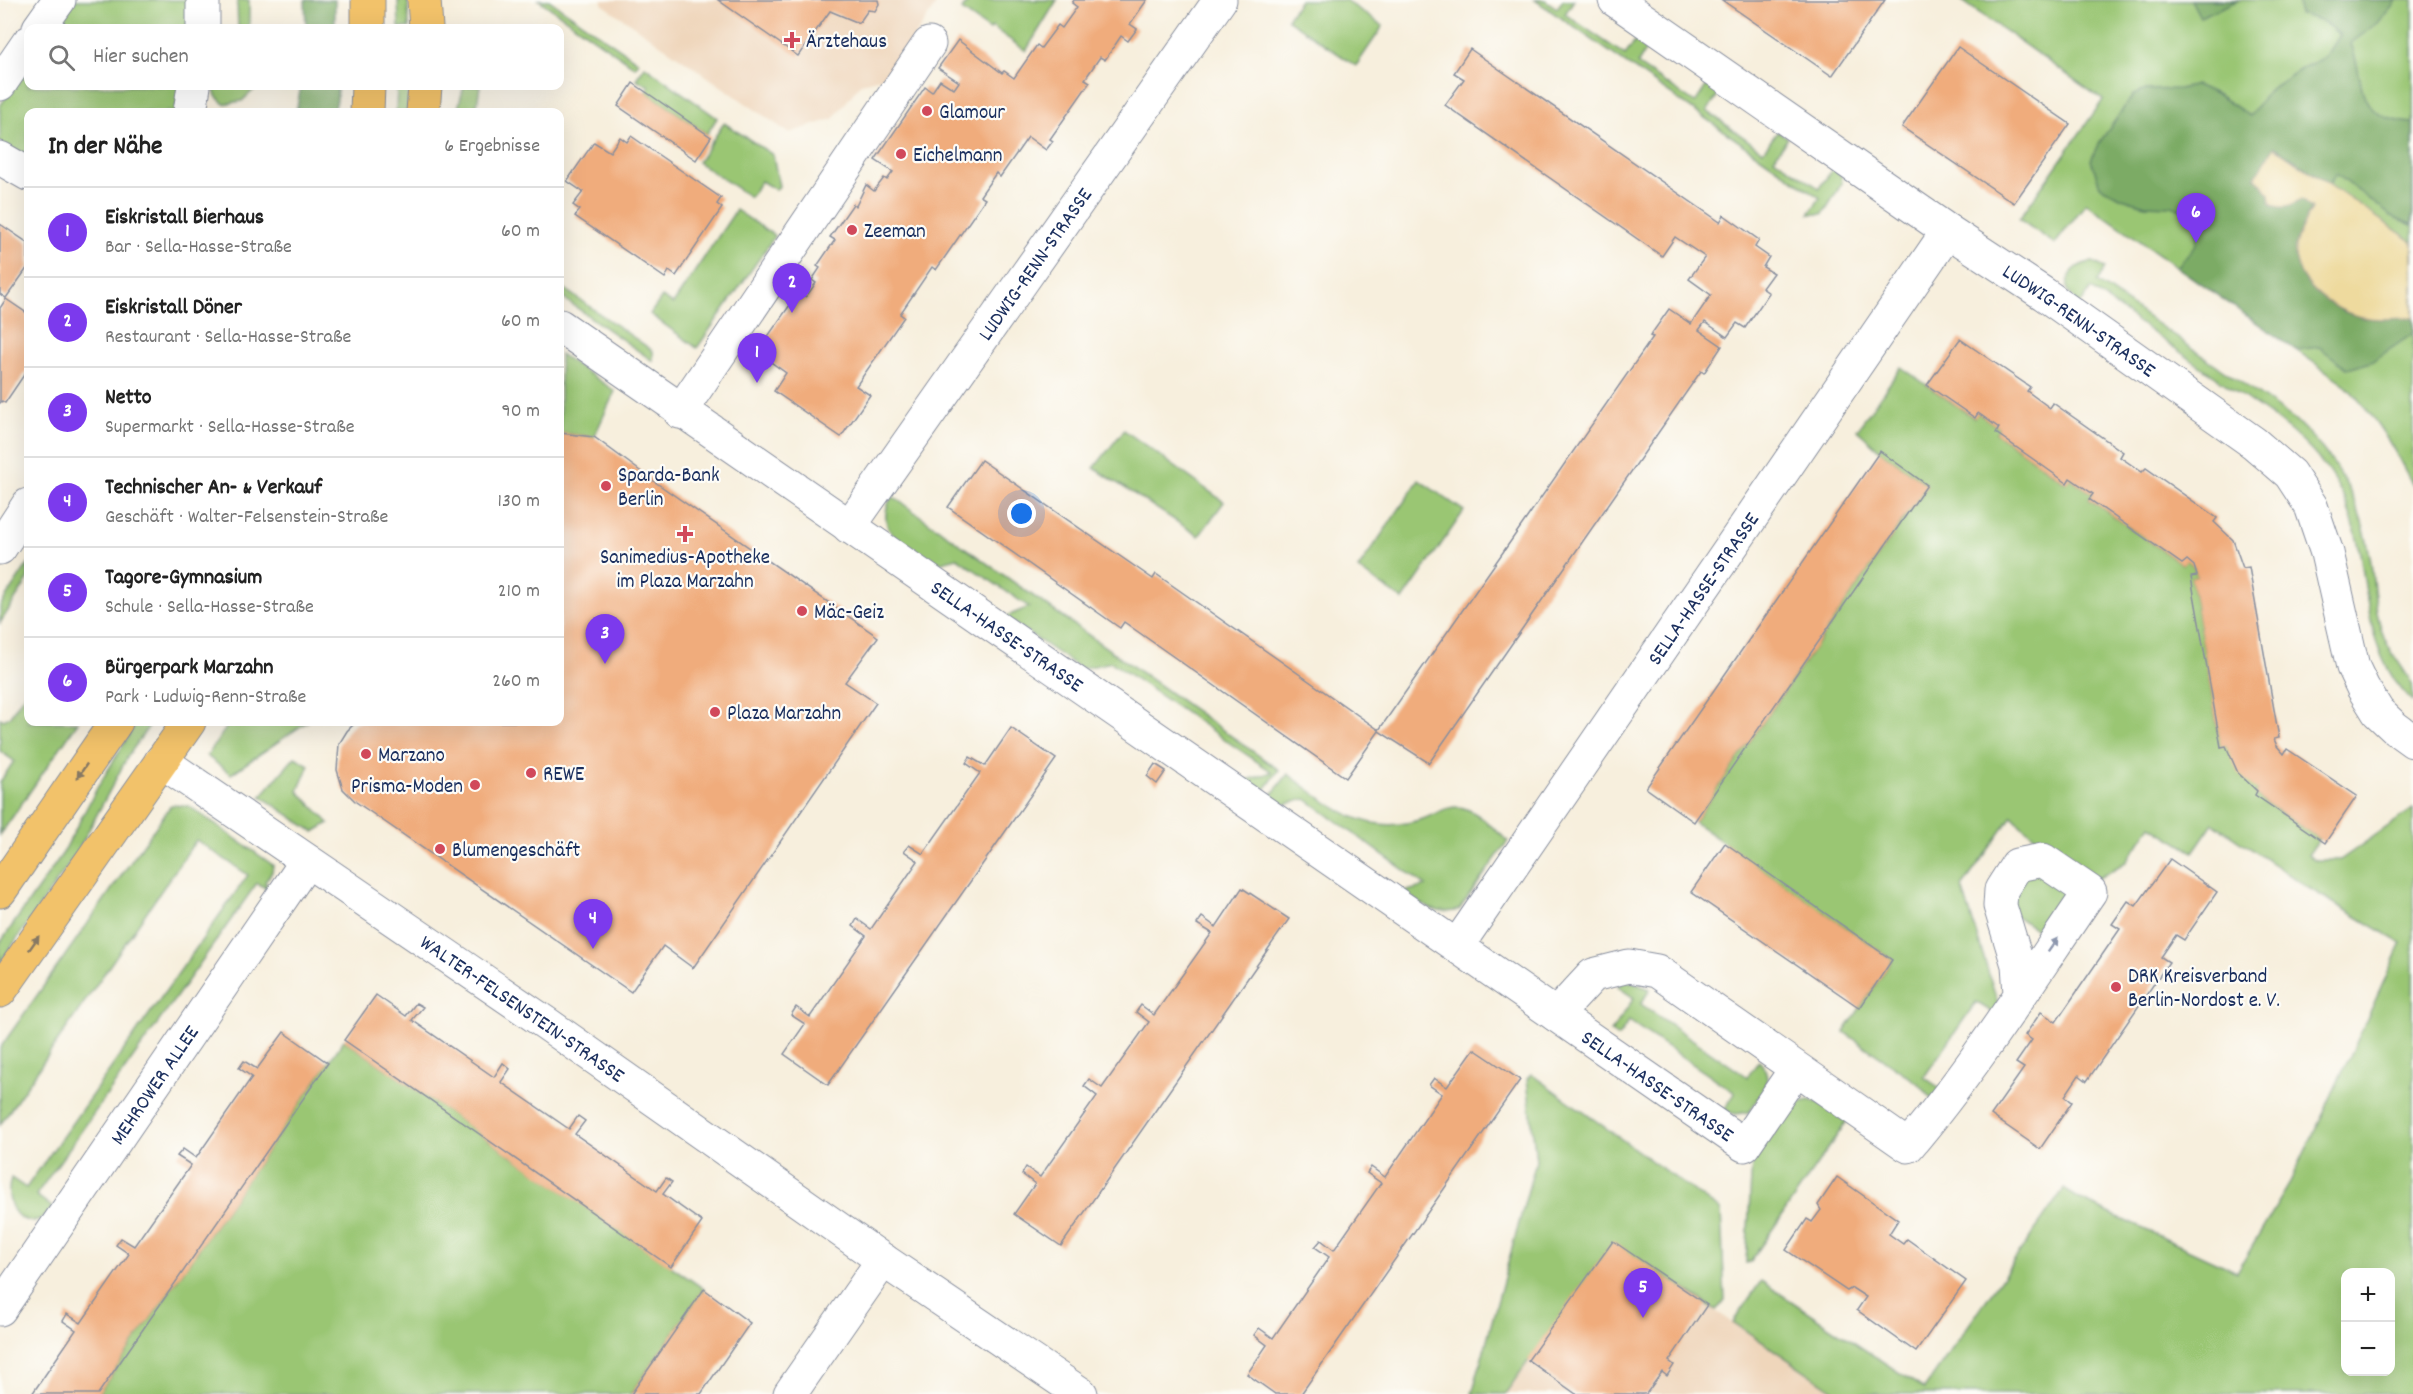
<!DOCTYPE html>
<html lang="de">
<head>
<meta charset="utf-8">
<style>
  body { margin:0; font-family:Dekko,sans-serif; background:#f6f6f6; color:#222 }
  .controls { position:absolute; right:18px; bottom:18px; display:grid; overflow:hidden; border-radius:12px; box-shadow:0 6px 24px #0002 }
  .controls button { width:54px; height:54px; display:grid; place-items:center; padding:0; border:0; border-bottom:2px solid #e0e0e0; background:#fff; color:#222; font:30px sans-serif }
  .you { position:absolute; left:1022px; top:514px; width:21px; height:21px; margin:-15px; border:4px solid #fff; border-radius:50%; background:#1a73e8; box-shadow:0 0 0 9px #1a73e833 }
  .badge { display:grid; place-items:center; width:39px; height:39px; border-radius:50%; background:#7c3aed; color:#fff; font-size:20px; font-weight:700 }
  .pin { position:absolute; translate:-50% -50px; filter:drop-shadow(0 2px 3px #0008) }
  .pin::after { content:''; position:absolute; top:32px; width:21px; height:18px; background:inherit; clip-path:polygon(0 0,100% 0,50% 100%) }
  .list { margin:0; padding:0; list-style:none }
  h2 { display:flex; justify-content:space-between; align-items:center; height:78px; margin:0; padding:0 24px; font-size:26px }
  h2 small { font-size:20px; font-weight:400; color:#767676 }
  .list li { display:grid; grid-template-columns:39px 1fr auto; gap:18px; align-items:center; box-sizing:border-box; height:90px; padding:0 24px; border-top:2px solid #e0e0e0 }
  .list b { display:block; font-size:22px; white-space:nowrap }
  .list p { margin:0; font-size:20px; white-space:nowrap; color:#767676 }
  .list em { font-size:20px; font-style:normal; color:#767676 }
  .icon { flex:none; width:33px; height:33px; fill:none; stroke:currentColor; stroke-width:2; stroke-linecap:round; stroke-linejoin:round }
  .map { position:relative; flex:none; width:2413px; height:1394px; overflow:hidden }
  .search { position:absolute; background:#fff; box-shadow:0 6px 24px #0002; left:24px; top:24px; width:540px; height:66px; display:flex; align-items:center; gap:15px; box-sizing:border-box; padding:0 21px; border-radius:12px; color:#767676; font-size:22px }
  .panel { position:absolute; background:#fff; box-shadow:0 6px 24px #0002; left:24px; top:108px; width:540px; height:618px; border-radius:12px }
  .map>svg:first-child { display:block }
  .built { fill:#efd6bb }
  .green { fill:#9ac673; stroke:#5a7a68; stroke-width:1.5; fill-rule:evenodd }
  .forest { fill:#7bab65; stroke:#4b6d62; stroke-width:1.5 }
  .sand { fill:#eeda9e; stroke:#84847e; stroke-width:1.5 }
  .building { fill:#f0ac7c }
  .lines { fill:none; stroke-linecap:round; stroke-linejoin:round }
  .minor-casing { stroke:#898f9e; stroke-width:35 }
  .major-casing { stroke:#898f9e; stroke-width:35 }
  .minor { stroke:#fff; stroke-width:33 }
  .major { stroke:#f2c26a; stroke-width:33 }
  .oneway { fill:#867864 }
  .oneway2 { fill:#8d97ae }
  .poi-dot { fill:#d1495b; stroke:#fdfcf7; stroke-width:2 }
  .labels { text-anchor:middle; stroke-width:4.5; stroke-linejoin:round; paint-order:stroke }
  .poi-label { font-size:21px; fill:#1b2f5e; stroke:#fdfcf7; text-anchor:start }
  .street-label { font-size:21px; fill:#1b2f5e; stroke:#fdfcf7 }
</style>
</head>
<body>
<div class="map">
<svg width="2413" height="1394" viewBox="0 0 2413 1394">
  <rect width="100%" height="100%" fill="#fdfcf7"/>
  <filter id="ink" filterUnits="userSpaceOnUse"><feTurbulence type="fractalNoise" baseFrequency=".0167" numOctaves="2"/><feDisplacementMap in="SourceGraphic" scale="12" xChannelSelector="R" yChannelSelector="G"/><feConvolveMatrix kernelMatrix="1 2 1 2 8 2 1 2 1" color-interpolation-filters="sRGB"/></filter>
  <filter id="wash" filterUnits="userSpaceOnUse"><feTurbulence type="fractalNoise" baseFrequency=".008" numOctaves="4" result="noise"/><feDisplacementMap in="SourceGraphic" scale="24" xChannelSelector="R" yChannelSelector="G"/><feGaussianBlur stdDeviation="1.35" result="paint"/><feColorMatrix in="noise" values="0 0 0 0 0 0 0 0 0 0 0 0 0 0 0 0 0 1.4 0 .05"/><feComposite in="paint" operator="in"/></filter>
  <g filter="url(#wash)">
    <rect width="100%" height="100%" fill="#f7efdd"/>
    <g class="built">
      <polygon points="602,0 939,0 888,76 861,83 833,119 789,133 602,4"/>
      <polygon points="1613,1241 1707,1305 1839,1394 1505,1394"/>
    </g>
    <g class="green">
      <polygon points="73,0 187,0 188,28 54,28"/>
      <polygon points="237,0 249,0 249,28 238,28"/>
      <polygon points="398,0 408,0 409,28 399,28"/>
      <polygon points="539,0 549,0 639,62 635,67"/>
      <polygon points="969,0 1057,0 1026,51 992,27 990,30 962,10"/>
      <polygon points="1300,0 1345,0 1383,26 1356,66 1287,19"/>
      <polygon points="1535,0 1545,0 1557,8 1563,0 1574,0 1565,14 1625,55 1640,35 1650,43 1637,64 1695,103 1709,82 1721,91 1707,111 1763,151 1778,131 1788,138 1774,158 1819,188 1833,169 1841,175 1842,183 1823,214 1809,214 1820,198"/>
      <path d="M1961,0h452v486c-19,-39 -39,-72 -70,-103l-257,-180 -31,41 -36,-25 84,-119z"/>
      <polygon points="28,65 28,86 181,86 175,112 28,112 28,165 0,148 0,106"/>
      <polygon points="645,66 717,118 707,134 646,92 649,86 636,79"/>
      <polygon points="213,86 258,86 242,101 224,104 216,96"/>
      <polygon points="397,86 409,86 407,112 396,112"/>
      <polygon points="464,86 480,86 476,111 478,112 457,112"/>
      <polygon points="724,123 773,155 779,186 776,190 761,181 750,197 698,162"/>
      <polygon points="736,210 775,236 697,348 650,314 662,297 673,304"/>
      <path d="M2093,262l12,6 -8,14 197,137c43,40 66,79 76,137 4,24 4,49 11,73 7,23 21,35 31,55 1,5 1,13 1,18 -58,-56 -39,-129 -66,-196 -13,-34 -39,-62 -68,-84l-188,-133 -12,17 -11,-15c-3,-17 9,-28 25,-29z"/>
      <polygon points="560,286 653,351 653,361 560,296"/>
      <polygon points="560,354 615,391 594,437 560,433"/>
      <path d="M1901,367l73,51 4,-5 21,15 -3,5 70,50 4,-5 23,16 -4,5 93,65 5,-4 7,6 3,10 -6,1 30,169h5l31,45 -2,4 64,44 -11,16 8,5h24l73,-51v585h-574l-106,-72 28,-41 163,108 140,-200 19,12 154,71 53,-89 62,-131 49,-109 -94,-56 -94,-64 -20,29 -42,-26 -25,36 -29,17 -72,-50 -13,-13 -50,71 38,123 -5,4 -19,-12 -52,75 17,12 -8,11 -14,-16 -75,-52 48,-72 -198,-138 233,-337 -47,-34 -23,-21zM2346,1272h44v100h-44z"/>
      <polygon points="1124,430 1224,502 1199,536 1094,468"/>
      <polygon points="1419,480 1464,511 1403,600 1358,569"/>
      <path d="M892,496l387,274 -18,25 -19,-13 30,-10 -161,-110 -30,7 -76,-52 24,-10 -72,-49 -26,7c-24,-16 -60,-34 -39,-69z"/>
      <polygon points="28,564 28,580 0,623 0,606"/>
      <polygon points="28,689 28,722 78,722 0,835 0,782 14,761 0,751 0,718 4,720 10,716"/>
      <polygon points="137,722 152,722 128,756 76,854 0,963 0,943 63,853 97,788"/>
      <polygon points="230,722 307,722 231,774 207,756"/>
      <polygon points="295,757 309,765 298,791 329,823 314,832 261,796"/>
      <path d="M1288,774c28,20 56,46 92,50 14,2 31,-1 45,-6 13,-5 25,-14 39,-10 17,6 31,22 44,33l-49,69c-24,6 -37,-5 -56,-18l23,-6 -120,-87 -28,7 -10,-7z"/>
      <path d="M171,805l18,1 84,59 -1,7 -7,10 7,10 -15,-9 -221,312 16,12c-18,30 -52,8 -41,-29l15,10 222,-313 -52,-35 -196,285v-77z"/>
      <polygon points="2042,873 2064,891 2069,907 2052,930 2036,929 2015,916 2009,896 2024,874"/>
      <path d="M1628,981l22,8 -9,15 106,73 12,-16c18,18 1,34 -10,51l-13,2 -12,-3 11,-18 -106,-72 -11,16 -7,-5 23,-34 -16,-11 3,-5z"/>
      <polygon points="344,1040 704,1289 631,1394 98,1394"/>
      <polygon points="1531,1074 1721,1211 1725,1301 1716,1310 1613,1242 1505,1394 1472,1394 1536,1161 1527,1079"/>
      <polygon points="1809,1100 1820,1103 1847,1121 1750,1262 1746,1263 1752,1161 1786,1110 1797,1103"/>
    </g>
    <g class="forest">
      <polygon points="305,0 335,0 335,28 306,28"/>
      <polygon points="2191,0 2239,0 2200,17"/>
      <path d="M2299,0h98l-19,23 -27,20c16,45 1,74 62,80l-1,102 -22,-10 -54,-41 -7,10 -54,-37 -19,30 14,17 1,10c11,6 20,3 30,-4l11,9 -5,8 12,77 23,17 22,7h49v14l-2,3 -40,27 -23,7 -29,-22 -23,3 -119,-83 19,-23 4,-27 -29,-11 -26,-1 -23,-7 -22,-12 -9,-26 6,-14 36,-51 13,-5 33,-1 17,-4 22,10 32,21 19,-26 35,-23 22,-10 14,-22 -18,-14 -23,-7z"/>
      <polygon points="301,86 337,86 337,100 334,112 296,112"/>
    </g>
    <path class="sand" d="M2274,147l139,95v76c-16,0 -35,3 -51,-1 -30,-6 -71,-36 -67,-71 2,-13 11,-26 17,-37l-11,-9c-10,7 -19,10 -30,4l-1,-10 -15,-17z"/>
    <g id="blocks">
      <g class="building">
        <polygon points="718,0 878,0 879,4 875,11 868,10 859,23 830,11 798,56"/>
        <polygon points="1074,0 1147,0 1130,24 1137,29 1128,41 1121,36 1105,60 1100,57 1085,79 1090,82 1050,139 1053,141 1046,150 1028,137 1000,177 996,173 980,196 985,199 936,270 932,267 900,314 904,317 856,386 870,395 841,437 774,391 786,373 757,352 799,292 806,297 816,283 812,280 820,268 817,266 835,240 830,237 853,204 856,206 866,185 874,191 884,178 887,180 893,172 875,160 925,87 932,92 940,80 954,89 959,82 938,68 958,40 1002,73 1004,71 1014,78 1037,45 1041,48 1058,25 1062,28 1077,7 1072,3"/>
        <polygon points="1722,0 1885,0 1832,76"/>
        <polygon points="1958,47 2070,124 2014,203 1902,127"/>
        <polygon points="1470,49 1720,222 1724,215 1759,240 1755,247 1769,257 1763,267 1773,273 1762,288 1769,293 1745,328 1737,323 1727,337 1705,322 1699,330 1722,346 1704,373 1701,371 1429,763 1379,731 1346,778 1124,622 1120,628 948,507 981,460 1153,579 1156,574 1379,730 1653,337 1650,336 1669,309 1691,324 1711,295 1689,279 1705,257 1675,237 1662,256 1445,105 1464,79 1454,73"/>
        <polygon points="633,83 711,137 696,160 618,106"/>
        <polygon points="631,136 721,198 717,204 722,208 676,276 669,271 665,278 575,216 580,210 573,205 583,192 567,181 594,142 610,152 620,137 627,142"/>
        <polygon points="0,224 28,243 28,267 6,298 0,294"/>
        <polygon points="6,299 28,314 28,369 5,403 2,401 0,403 0,308"/>
        <polygon points="1960,339 2030,387 2027,391 2050,408 2053,403 2123,452 2120,457 2142,472 2146,468 2217,518 2214,522 2233,540 2243,568 2249,567 2279,738 2274,739 2277,746 2284,754 2287,749 2357,796 2325,843 2255,795 2257,791 2238,773 2226,746 2221,747 2191,577 2197,576 2194,566 2187,560 2182,564 2089,499 2093,494 2070,478 2067,483 1996,433 1999,428 1978,413 1975,418 1927,385"/>
        <polygon points="560,433 594,437 655,482 878,637 845,682 876,703 693,968 663,946 631,992 356,802 343,789 337,770 339,744 347,731 356,722 560,722"/>
        <polygon points="1880,451 1927,485 1694,822 1646,788"/>
        <polygon points="1011,728 1056,759 828,1085 784,1054 805,1024 791,1015 796,1007 810,1017 866,936 853,926 857,919 871,929 918,861 904,851 909,845 923,854 980,773 966,763 970,757 985,766"/>
        <polygon points="1155,764 1166,771 1157,784 1147,776"/>
        <polygon points="1725,843 1892,960 1860,1008 1691,892"/>
        <polygon points="2170,859 2217,892 2184,940 2176,935 2161,957 2169,962 2087,1081 2079,1075 2065,1096 2072,1102 2040,1149 1991,1115 2024,1068 2016,1063 2032,1040 2025,1035 2041,1012 2056,1022 2120,929 2112,924 2128,901 2136,906"/>
        <polygon points="1242,888 1289,919 1061,1246 1014,1214 1035,1184 1022,1174 1026,1167 1040,1177 1097,1096 1084,1086 1089,1079 1102,1088 1149,1022 1136,1012 1141,1005 1154,1015 1212,933 1197,924 1202,917 1216,927"/>
        <polygon points="376,995 406,1016 416,1003 423,1007 412,1020 494,1077 503,1063 510,1069 501,1082 569,1129 578,1116 585,1121 575,1134 657,1191 666,1178 672,1182 663,1194 702,1222 671,1267 344,1040"/>
        <polygon points="284,1032 328,1063 98,1394 32,1394 76,1330 63,1321 67,1314 81,1323 129,1254 116,1245 121,1238 134,1246 191,1165 177,1156 183,1149 196,1158 252,1077 239,1068 244,1061 257,1069"/>
        <polygon points="1474,1049 1520,1080 1301,1394 1275,1394 1247,1374 1267,1345 1254,1335 1259,1328 1273,1338 1329,1257 1315,1247 1321,1240 1334,1250 1381,1183 1367,1173 1371,1167 1385,1177 1442,1094 1429,1085 1434,1078 1447,1087"/>
        <polygon points="1837,1177 1898,1220 1889,1234 1903,1244 1907,1239 1966,1281 1916,1352 1857,1310 1866,1297 1852,1288 1847,1291 1786,1250 1807,1219 1812,1222 1821,1210 1818,1205"/>
        <polygon points="1613,1241 1707,1305 1669,1361 1674,1365 1667,1376 1662,1372 1646,1394 1576,1394 1528,1360"/>
        <polygon points="704,1289 750,1323 701,1394 631,1394"/>
      </g>
    </g>
  </g>
  <g filter="url(#ink)">
    <use href="#blocks" fill-opacity="0" stroke="#898f9e" stroke-width="1.5"/>
    <g class="lines">
      <g class="minor-casing">
        <g id="minor">
          <polyline points="203,0 203,28"/>
          <path id="s1" d="M1615,0l333,231 96,63 210,149 36,31 21,32 16,47 26,114 10,21 15,24 17,16 18,13"/>
          <polyline points="39,28 59,0"/>
          <polyline points="0,84 28,43"/>
          <polyline points="190,112 194,86"/>
          <polyline points="0,158 28,174"/>
          <path id="s2" d="M560,326l1184,819 52,-76"/>
          <polyline points="680,412 929,44"/>
          <path id="s3" d="M849,527l371,-527"/>
          <polyline points="0,548 28,505"/>
          <path id="s4" d="M161,761l386,263 336,236 198,134"/>
          <path id="s5" d="M1457,946l491,-715"/>
          <path d="M1556,1015l37,-40 36,-9 28,5 251,175c67,-79 123,-168 182,-254l-47,-32 -26,5 -16,25 -1,16 18,59 2,28"/>
          <path id="s6" d="M0,1309l307,-448"/>
          <polyline points="790,1394 883,1260"/>
        </g>
      </g>
      <g class="major-casing">
        <g id="major">
          <polyline points="368,0 368,28"/>
          <polyline points="424,0 426,28"/>
          <polyline points="367,112 368,86"/>
          <polyline points="423,112 425,86"/>
          <polyline points="0,891 116,722"/>
          <polyline points="0,991 189,722"/>
        </g>
      </g>
      <use href="#minor" class="minor"/>
      <use href="#major" class="major"/>
    </g>
    <defs><path id="oneway-solid" d="M-6-.8H1V-3.2L6.5 0L1 3.2V.8H-6Z" transform="scale(1.5)"/></defs>
    <g class="oneway">
      <use href="#oneway-solid" transform="translate(82 771) rotate(124)"/>
      <use href="#oneway-solid" transform="translate(34 943) rotate(-55)"/>
    </g>
    <use class="oneway2" href="#oneway-solid" transform="translate(2053 945) rotate(-55)"/>
  </g>
  <g class="poi-dot">
    <path d="M789 31h6v6h6v6h-6v6h-6v-6h-6v-6h6z"/>
    <circle cx="927" cy="111" r="6"/>
    <circle cx="901" cy="154" r="6"/>
    <circle cx="852" cy="230" r="6"/>
    <circle cx="606" cy="486" r="6"/>
    <path d="M682 525h6v6h6v6h-6v6h-6v-6h-6v-6h6z"/>
    <circle cx="802" cy="611" r="6"/>
    <circle cx="715" cy="712" r="6"/>
    <circle cx="366" cy="754" r="6"/>
    <circle cx="531" cy="773" r="6"/>
    <circle cx="475" cy="785" r="6"/>
    <circle cx="440" cy="849" r="6"/>
    <circle cx="2116" cy="987" r="6"/>
  </g>
  <g class="labels">
    <g class="poi-label">
      <text x="806" y="47">Ärztehaus</text>
      <text x="939" y="118">Glamour</text>
      <text x="913" y="161">Eichelmann</text>
      <text x="864" y="237">Zeeman</text>
      <text x="618" y="481">Sparda-Bank<tspan x="618" dy="24">Berlin</tspan></text>
      <text x="685" y="563" text-anchor="middle">Sanimedius-Apotheke<tspan x="685" dy="24">im Plaza Marzahn</tspan></text>
      <text x="814" y="618">Mäc-Geiz</text>
      <text x="727" y="719">Plaza Marzahn</text>
      <text x="378" y="761">Marzano</text>
      <text x="543" y="780">REWE</text>
      <text x="463" y="792" text-anchor="end">Prisma-Moden</text>
      <text x="452" y="856">Blumengeschäft</text>
      <text x="2128" y="982">DRK Kreisverband<tspan x="2128" dy="24">Berlin-Nordost e. V.</tspan></text>
    </g>
    <g class="street-label">
      <text dy="7" stroke="none"><textPath href="#s3" startOffset="322">LUDWIG-RENN-STRASSE</textPath></text>
      <text dy="7" stroke="none"><textPath href="#s1" startOffset="564">LUDWIG-RENN-STRASSE</textPath></text>
      <text dy="7" stroke="none"><textPath href="#s5" startOffset="434">SELLA-HASSE-STRASSE</textPath></text>
      <text dy="7" stroke="none"><textPath href="#s2" startOffset="544">SELLA-HASSE-STRASSE</textPath></text>
      <text dy="7" stroke="none"><textPath href="#s4" startOffset="438">WALTER-FELSENSTEIN-STRASSE</textPath></text>
      <text dy="7" stroke="none"><textPath href="#s6" startOffset="272">MEHROWER ALLEE</textPath></text>
      <text dy="7" stroke="none"><textPath href="#s2" startOffset="1335">SELLA-HASSE-STRASSE</textPath></text>
    </g>
  </g>
</svg>
<div class="controls">
<button>+</button>
<button>−</button>
</div>
<div class="you"></div>
<div class="pin badge" style="left:757px;top:383px">1</div>
<div class="pin badge" style="left:792px;top:313px">2</div>
<div class="pin badge" style="left:605px;top:664px">3</div>
<div class="pin badge" style="left:593px;top:949px">4</div>
<div class="pin badge" style="left:1643px;top:1318px">5</div>
<div class="pin badge" style="left:2196px;top:243px">6</div>
<div class="search"><svg class="icon" aria-label="search" viewBox="0 0 24 24"><circle cx="10" cy="10" r="6"/><path d="M15 15l6 6"/></svg>Hier suchen</div>
<section class="panel">
<h2>In der Nähe<small>6 Ergebnisse</small></h2>
<ul class="list">
<li><span class="badge">1</span><div><b>Eiskristall Bierhaus</b><p>Bar · Sella-Hasse-Straße</p></div><em>60 m</em></li>
<li><span class="badge">2</span><div><b>Eiskristall Döner</b><p>Restaurant · Sella-Hasse-Straße</p></div><em>60 m</em></li>
<li><span class="badge">3</span><div><b>Netto</b><p>Supermarkt · Sella-Hasse-Straße</p></div><em>90 m</em></li>
<li><span class="badge">4</span><div><b>Technischer An- &amp; Verkauf</b><p>Geschäft · Walter-Felsenstein-Straße</p></div><em>130 m</em></li>
<li><span class="badge">5</span><div><b>Tagore-Gymnasium</b><p>Schule · Sella-Hasse-Straße</p></div><em>210 m</em></li>
<li><span class="badge">6</span><div><b>Bürgerpark Marzahn</b><p>Park · Ludwig-Renn-Straße</p></div><em>260 m</em></li>
</ul>
</section>
</div>
</body>
</html>
